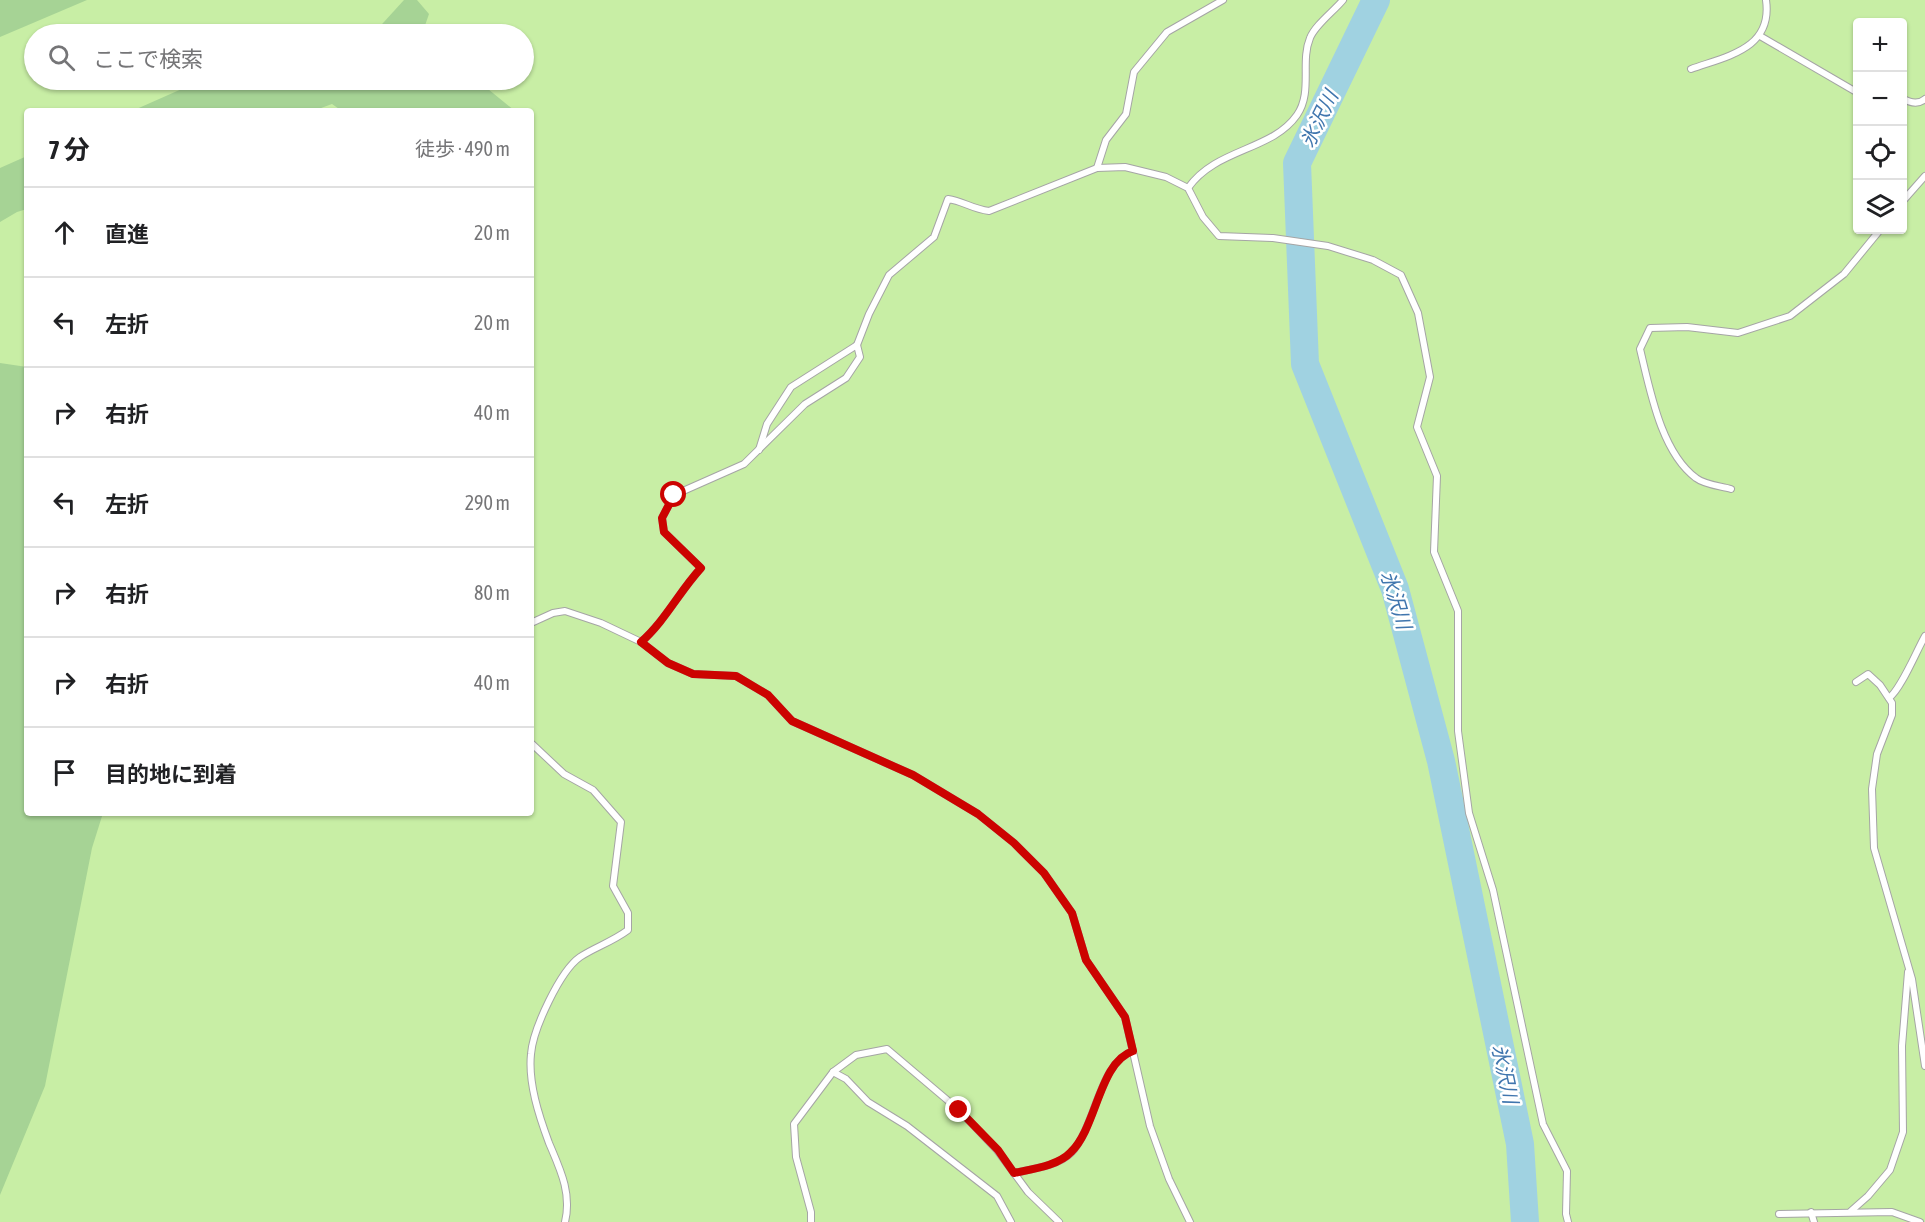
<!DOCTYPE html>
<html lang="ja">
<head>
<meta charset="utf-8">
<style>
  body { margin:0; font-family:"Asap Condensed","Noto Sans JP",sans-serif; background:#f2f2f2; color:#202124 }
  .controls { position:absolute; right:18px; top:18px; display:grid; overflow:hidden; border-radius:6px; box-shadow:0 2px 4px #0004 }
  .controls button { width:54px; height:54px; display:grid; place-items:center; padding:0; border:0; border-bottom:2px solid #e0e0e0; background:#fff; color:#202124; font:30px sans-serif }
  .stop { position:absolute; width:18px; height:18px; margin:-14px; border:4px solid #cc0300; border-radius:50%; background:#fff }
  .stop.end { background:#cc0300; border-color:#fff; box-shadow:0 2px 6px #0008 }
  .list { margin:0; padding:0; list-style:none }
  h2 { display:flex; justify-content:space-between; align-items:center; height:78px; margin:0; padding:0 24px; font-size:26px }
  h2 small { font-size:20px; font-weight:400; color:#757577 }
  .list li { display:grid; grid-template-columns:39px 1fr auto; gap:18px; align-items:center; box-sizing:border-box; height:90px; padding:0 24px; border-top:2px solid #e0e0e0 }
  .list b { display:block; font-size:22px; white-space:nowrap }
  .list em { font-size:20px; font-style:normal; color:#757577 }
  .icon { flex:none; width:33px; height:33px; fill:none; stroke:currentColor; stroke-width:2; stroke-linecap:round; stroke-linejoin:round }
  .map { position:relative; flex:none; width:1925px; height:1222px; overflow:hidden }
  .search { position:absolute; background:#fff; box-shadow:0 2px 4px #0004; left:24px; top:24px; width:510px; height:66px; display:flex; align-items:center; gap:15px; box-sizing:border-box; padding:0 21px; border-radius:33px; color:#757577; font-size:22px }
  .panel { position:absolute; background:#fff; box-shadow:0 2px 4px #0004; left:24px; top:108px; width:510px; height:708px; border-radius:6px }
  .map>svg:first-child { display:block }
  .grass { fill:#c8eea5; fill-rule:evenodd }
  .forest { fill:#a6d395 }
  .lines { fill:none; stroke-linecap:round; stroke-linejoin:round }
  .river { stroke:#a0d2e1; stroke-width:28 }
  .service-casing { stroke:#a5a5a5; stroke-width:8 }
  .service { stroke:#fff; stroke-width:6 }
  .route { stroke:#cc0300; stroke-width:8 }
  .labels { text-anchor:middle; stroke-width:5; stroke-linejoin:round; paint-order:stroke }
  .water-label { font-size:20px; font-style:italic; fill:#4076ae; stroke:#fff }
</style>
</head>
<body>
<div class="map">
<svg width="1925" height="1222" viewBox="0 0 1925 1222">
  <rect width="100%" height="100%" fill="#f0ece3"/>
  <path class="grass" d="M0,0h1925v1222h-1925v-208l65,-201h466v-702h-504v287l-27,-33zM1858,22h44v208h-44zM34,34h490v46h-490z"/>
  <g class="forest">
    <polygon points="0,0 87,0 0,37"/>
    <polygon points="404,0 417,0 429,14 422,34 373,34"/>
    <polygon points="202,80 477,80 515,111 342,111 332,104 313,111 132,111"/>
    <polygon points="27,156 27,209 17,212 0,222 0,168"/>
    <polygon points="0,363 27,367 27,813 103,813 92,848 45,1086 0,1195"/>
  </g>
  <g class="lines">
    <polyline class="river" points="1376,0 1297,163 1305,364 1395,589 1441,761 1520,1144 1525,1222"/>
    <g class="service-casing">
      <g id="service">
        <polyline points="1760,36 1858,93"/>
        <path d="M1691,69c36,-13 82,-20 75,-69"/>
        <path d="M1902,98c8,5 16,7 23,1"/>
        <polyline points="1097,168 1106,140 1126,114 1134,72 1167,32 1223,0"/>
        <path d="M1188,188c28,-40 84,-37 109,-73 16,-23 3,-53 13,-77 5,-13 24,-27 33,-38"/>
        <polyline points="1902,202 1925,176"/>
        <path d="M759,450l8,-26 24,-37 66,-42 12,-31 20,-39 45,-38 14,-38c15,2 24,10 41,12l108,-43 28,-1 41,10 22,11 15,29 16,19 54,2 55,8 45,14 28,15 17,38 12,64 -13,50 20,49 -3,76 24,59v120l11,82 24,77 50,234 24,47 -1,43 2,8"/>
        <path d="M1731,489c-10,-3 -26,-4 -35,-11 -35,-26 -46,-88 -56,-129l10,-21 37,-1 51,6 52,-17 54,-42 36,-44"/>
        <polyline points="531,623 553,613 565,611 601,623 641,642 668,663 693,674 736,676 768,695 792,721 913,775 978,814 1014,843 1044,873 1072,913 1086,960 1125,1017 1150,1126 1169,1179 1190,1222"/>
        <path d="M641,642c24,-21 38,-50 60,-74l-37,-36 -2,-14 12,-23 70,-31 61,-60 41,-26 14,-21 -3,-12"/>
        <polyline points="1856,682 1868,674 1880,685 1892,703 1892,715 1877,754 1872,789 1874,848 1912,979 1925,1066"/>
        <path d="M1889,698c12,-9 27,-46 36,-62"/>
        <path d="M531,743l33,31 29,16 28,32 -8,64 15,27v17c-16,12 -33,17 -48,27 -20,14 -47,72 -49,97 -3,29 8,62 18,89 11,26 23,50 16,79"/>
        <polyline points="833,1072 846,1079 868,1102 907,1126 997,1196 1011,1222"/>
        <path d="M1014,1173c18,-4 44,-7 57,-20 25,-26 28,-91 62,-102"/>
        <polyline points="1851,1211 1868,1196 1890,1170 1903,1132 1902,1046 1908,972"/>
        <polyline points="1811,1212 1814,1222"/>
        <polyline points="1779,1214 1892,1212 1920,1222"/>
        <polyline points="811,1222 811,1212 796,1157 794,1124 833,1072 856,1055 887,1049 959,1110 997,1150 1028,1192 1059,1222"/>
      </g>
    </g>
    <use href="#service" class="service"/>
  </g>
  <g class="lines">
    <path class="route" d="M674,495l-12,23 2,14 37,36c-22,24 -36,53 -60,74l27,21 25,11 43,2 32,19 24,26 121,54 65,39 36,29 30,30 28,40 14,47 39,57 8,34c-34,11 -36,76 -62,101 -13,14 -39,17 -57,21l-16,-23 -39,-40"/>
  </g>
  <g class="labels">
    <g class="water-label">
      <text transform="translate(1319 119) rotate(-64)" y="7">氷沢川</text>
      <text transform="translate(1396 600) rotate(73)" y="7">氷沢川</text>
      <text transform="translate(1505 1074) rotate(78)" y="7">氷沢川</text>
    </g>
  </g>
</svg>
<div class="controls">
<button>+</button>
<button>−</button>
<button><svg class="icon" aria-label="locate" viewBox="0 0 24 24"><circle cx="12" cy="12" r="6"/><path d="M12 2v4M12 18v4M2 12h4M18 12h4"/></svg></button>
<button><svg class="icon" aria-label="layers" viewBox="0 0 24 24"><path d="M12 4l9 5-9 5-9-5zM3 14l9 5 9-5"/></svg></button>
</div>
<div class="stop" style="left:674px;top:495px"></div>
<div class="stop end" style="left:959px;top:1110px"></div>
<div class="search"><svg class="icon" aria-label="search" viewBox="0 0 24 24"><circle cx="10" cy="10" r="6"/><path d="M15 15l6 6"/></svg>ここで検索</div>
<section class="panel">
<h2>7 分<small>徒歩 · 490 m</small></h2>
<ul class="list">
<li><svg class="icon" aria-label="ahead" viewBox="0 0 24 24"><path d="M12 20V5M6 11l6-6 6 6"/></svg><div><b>直進</b></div><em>20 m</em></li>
<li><svg class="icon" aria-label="left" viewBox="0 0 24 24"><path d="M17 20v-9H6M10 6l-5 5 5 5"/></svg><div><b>左折</b></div><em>20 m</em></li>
<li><svg class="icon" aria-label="right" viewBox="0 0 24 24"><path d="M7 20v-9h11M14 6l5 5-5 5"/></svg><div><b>右折</b></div><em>40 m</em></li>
<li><svg class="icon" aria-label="left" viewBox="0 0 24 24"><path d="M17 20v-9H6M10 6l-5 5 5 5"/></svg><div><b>左折</b></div><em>290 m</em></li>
<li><svg class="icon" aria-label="right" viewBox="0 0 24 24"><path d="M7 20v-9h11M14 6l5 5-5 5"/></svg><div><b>右折</b></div><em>80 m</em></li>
<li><svg class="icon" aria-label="right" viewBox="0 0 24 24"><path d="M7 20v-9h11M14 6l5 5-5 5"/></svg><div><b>右折</b></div><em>40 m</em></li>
<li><svg class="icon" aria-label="arrive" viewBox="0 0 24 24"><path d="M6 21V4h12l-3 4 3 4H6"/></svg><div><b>目的地に到着</b></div></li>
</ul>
</section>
</div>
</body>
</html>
